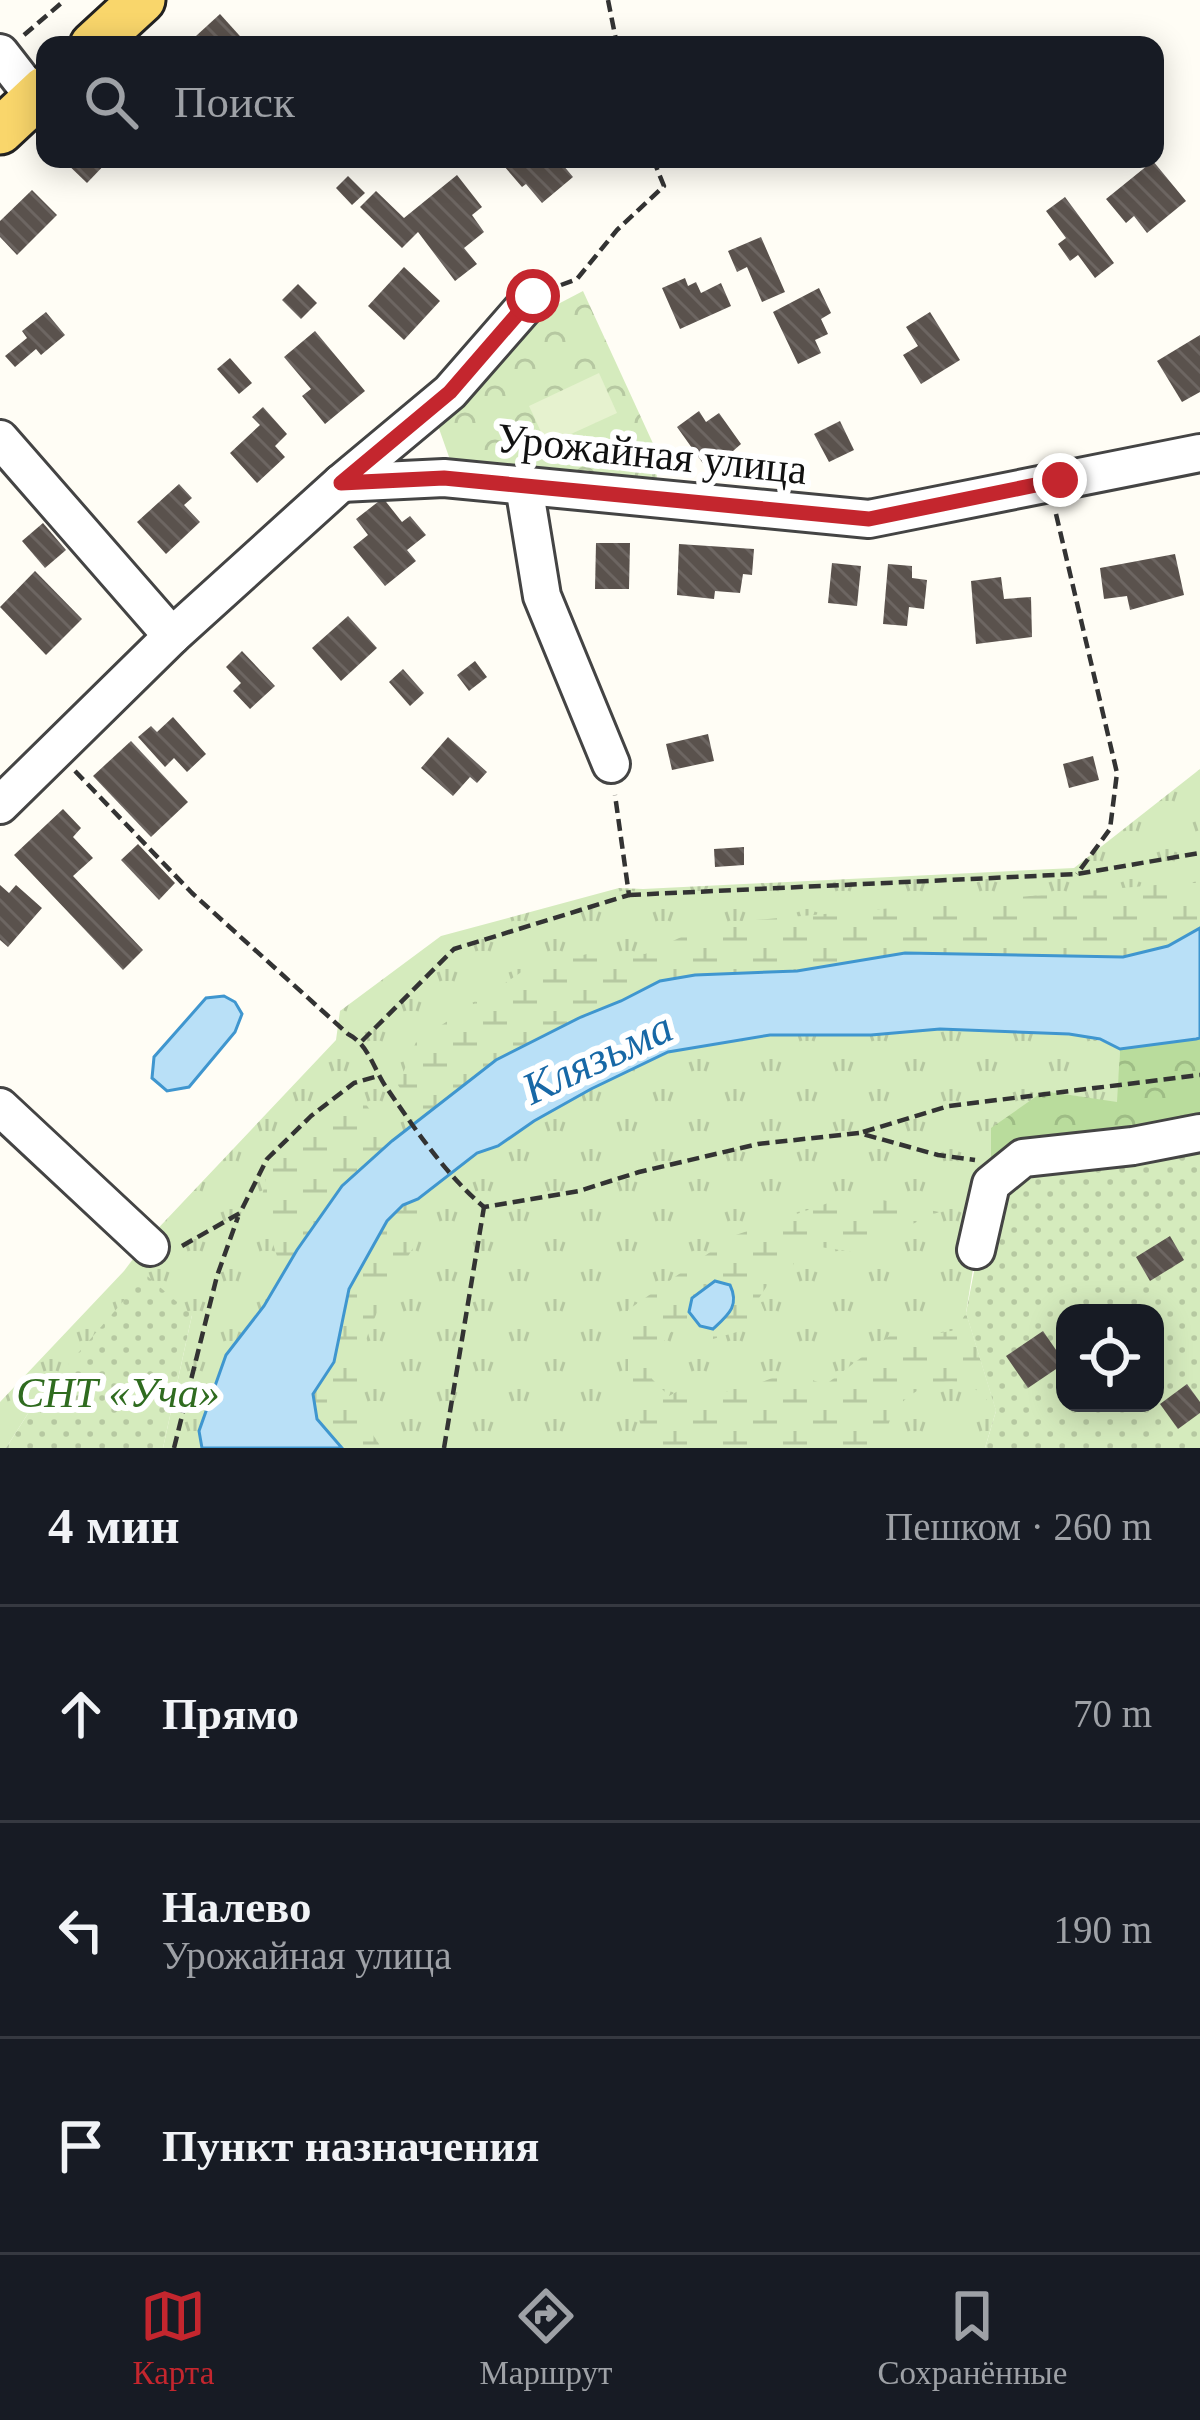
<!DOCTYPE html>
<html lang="ru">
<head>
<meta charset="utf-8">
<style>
  body { margin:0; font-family:Georgia,serif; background:#20242c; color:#f1f3f6 }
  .controls { position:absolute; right:36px; bottom:36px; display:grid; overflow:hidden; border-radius:24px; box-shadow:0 6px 30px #0003 }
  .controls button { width:108px; height:108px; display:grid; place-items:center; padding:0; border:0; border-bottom:3px solid #363941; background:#171b24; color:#f1f3f6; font:60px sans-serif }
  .stop { position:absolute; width:36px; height:36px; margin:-27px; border:9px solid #c4262e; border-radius:50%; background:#fff }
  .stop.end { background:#c4262e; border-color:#fff; box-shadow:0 3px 12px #0008 }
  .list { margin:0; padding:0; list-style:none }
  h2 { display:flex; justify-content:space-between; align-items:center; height:156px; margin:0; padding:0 48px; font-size:51px }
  h2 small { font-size:39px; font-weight:400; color:#9ea1a6 }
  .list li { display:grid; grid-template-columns:78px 1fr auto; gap:36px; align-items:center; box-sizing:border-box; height:216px; padding:0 48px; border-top:3px solid #363941 }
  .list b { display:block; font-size:45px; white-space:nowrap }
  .list p { margin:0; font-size:39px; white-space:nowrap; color:#9ea1a6 }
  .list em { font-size:39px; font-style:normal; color:#9ea1a6 }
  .icon { flex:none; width:66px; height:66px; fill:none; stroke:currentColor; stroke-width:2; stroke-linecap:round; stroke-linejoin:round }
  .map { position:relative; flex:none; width:1200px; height:1448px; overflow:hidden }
  .search { position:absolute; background:#171b24; box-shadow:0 6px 30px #0003; left:36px; right:36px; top:36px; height:132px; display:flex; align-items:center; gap:30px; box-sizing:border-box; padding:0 42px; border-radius:24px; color:#9ea1a6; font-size:45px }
  .sheet { height:804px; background:#171b24 }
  nav { display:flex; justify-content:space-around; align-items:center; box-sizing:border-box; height:168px; border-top:3px solid #363941; background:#171b24; font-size:33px; color:#9ea1a6 }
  nav a { display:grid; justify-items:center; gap:6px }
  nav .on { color:#c4262e }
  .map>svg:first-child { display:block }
  .grass { fill:url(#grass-tufts) }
  .forest { fill:url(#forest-crowns) }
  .wetland { fill:url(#wetland-marsh) }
  .park { fill:url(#park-crowns) }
  .garden { fill:url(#garden-dots); fill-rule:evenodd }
  .pitch { fill:#e6f2cf }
  .water { fill:#b9e0f7; stroke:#3f96cf; stroke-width:3 }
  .building { fill:url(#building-back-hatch) }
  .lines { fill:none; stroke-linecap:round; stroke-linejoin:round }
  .minor-casing { stroke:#444; stroke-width:42 }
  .major-casing { stroke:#222; stroke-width:51 }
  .path { stroke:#333; stroke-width:4.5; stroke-dasharray:12 6; stroke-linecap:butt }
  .minor { stroke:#fff; stroke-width:36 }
  .major { stroke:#f9d66b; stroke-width:45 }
  .route { stroke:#c4262e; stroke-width:15 }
  .labels { text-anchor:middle; stroke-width:12; stroke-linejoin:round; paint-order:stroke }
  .street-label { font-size:42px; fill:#111; stroke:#fff }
  .park-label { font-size:42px; font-style:italic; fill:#2f6b1f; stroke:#fff }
  .water-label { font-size:45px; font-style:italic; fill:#1768a6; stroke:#fff }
</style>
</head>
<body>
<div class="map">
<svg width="1200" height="1448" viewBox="0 0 1200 1448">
  <defs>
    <pattern id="grass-tufts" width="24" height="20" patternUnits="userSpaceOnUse" patternTransform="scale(3)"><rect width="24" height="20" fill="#d5ebbd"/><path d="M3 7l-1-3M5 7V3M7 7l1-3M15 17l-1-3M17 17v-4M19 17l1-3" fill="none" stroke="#b6c8a1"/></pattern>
    <pattern id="forest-crowns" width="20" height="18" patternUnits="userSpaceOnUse" patternTransform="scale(3)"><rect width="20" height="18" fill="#b9dc9c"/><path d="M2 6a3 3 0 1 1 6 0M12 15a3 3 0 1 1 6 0" fill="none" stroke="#9ebc85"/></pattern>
    <pattern id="wetland-marsh" width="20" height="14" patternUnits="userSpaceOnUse" patternTransform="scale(3)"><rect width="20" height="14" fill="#d5ebbd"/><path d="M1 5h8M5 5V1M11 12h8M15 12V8" fill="none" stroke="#b6c8a1"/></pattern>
    <pattern id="park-crowns" width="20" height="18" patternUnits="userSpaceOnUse" patternTransform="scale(3)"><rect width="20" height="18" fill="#d5ebbd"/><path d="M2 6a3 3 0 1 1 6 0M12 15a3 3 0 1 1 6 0" fill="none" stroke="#b6c8a1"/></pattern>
    <pattern id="garden-dots" width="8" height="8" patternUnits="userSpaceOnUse" patternTransform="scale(3)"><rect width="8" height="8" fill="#d5ebbd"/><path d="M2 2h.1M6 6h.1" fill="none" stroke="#b6c8a1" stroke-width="1.8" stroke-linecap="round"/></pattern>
    <pattern id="building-back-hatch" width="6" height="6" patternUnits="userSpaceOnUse" patternTransform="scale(3)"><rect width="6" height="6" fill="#5a524d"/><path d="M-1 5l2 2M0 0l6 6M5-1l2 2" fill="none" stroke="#6d6662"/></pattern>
  </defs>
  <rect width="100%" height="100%" fill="#fffdf5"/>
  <g class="grass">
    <polygon points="1200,769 1200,928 905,953 797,971 496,1060 392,1141 297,1250 199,1431 202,1448 163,1448 192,1315 34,1404 6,1448 0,1448 0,1402 124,1271 148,1239 336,1040 340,1011 441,936 619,888 643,889 1074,868"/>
    <path d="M940,1029c53,2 134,-4 180,20l-2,54 -74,-12 -53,93 -15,66 -10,63 30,98 -11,37h-643l-8,-86 84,-163 59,-46 21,-7 36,-24 57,-33 77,-37 102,-17h101z"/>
  </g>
  <polygon class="forest" points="1200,1038 1200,1133 991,1184 991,1128 1044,1091 1117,1102 1120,1049"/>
  <g class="wetland">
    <polygon points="1179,883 1200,883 1200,928 1168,946 1123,957 905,953 797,971 695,975 660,981 496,1060 420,1119 398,1085 416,1042 523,971 602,950 645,954 709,924"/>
    <polygon points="358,1093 392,1141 342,1186 283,1274 260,1205 266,1178 280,1159"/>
    <path d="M854,1194l85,18 -51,23 -25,5 -4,13 -58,-9 -10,27 -17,4 -15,23 8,19 -20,12 -34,10v-10l19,-17 -17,-30 -23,16 -3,14 11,14 -23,-2 -25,33v22l17,17 20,-11c33,18 68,-2 101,-14l35,14 66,-50 33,1 32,-6 10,-17 30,98c-10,-12 -20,-26 -37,-29 -36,-5 -81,27 -71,66h-240l-20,-63v-75l105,-74z"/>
    <path d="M418,1199l13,18c-31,57 -85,125 -71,193 3,12 12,23 19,34l-1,4h-36l-25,-29 -4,-25 21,-32 15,-73 38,-68 16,-16z"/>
  </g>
  <polygon class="park" points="583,291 656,450 657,483 454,471 437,423 539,314"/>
  <g class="garden">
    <path d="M1200,1133v315h-215l11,-37 -30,-98 25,-129zM1065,1313h90v90h-90z"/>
    <polygon points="146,1275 192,1315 163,1448 6,1448 34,1404"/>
  </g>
  <polygon class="pitch" points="599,373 617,413 547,445 529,406"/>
  <g class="water">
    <polygon points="1200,928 1200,1038 1196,1039 1120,1049 1100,1039 1069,1034 940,1029 871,1035 770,1035 668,1052 591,1089 534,1121 498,1146 477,1153 418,1199 403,1205 387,1221 349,1289 334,1362 313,1394 317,1419 342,1448 202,1448 199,1431 226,1355 264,1306 297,1250 342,1186 392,1141 496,1060 581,1017 621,1001 660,981 695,975 797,971 905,953 1123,957 1168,946"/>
    <polygon points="224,996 235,1002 242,1014 235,1032 189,1087 167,1091 152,1078 154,1057 206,998"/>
    <path d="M715,1281l15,4c10,21 -2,30 -17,44l-13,-3 -11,-14 3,-14z"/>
  </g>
  <g class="building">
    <polygon points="220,14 248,45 204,45 196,36"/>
    <polygon points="62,159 110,159 87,183"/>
    <polygon points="512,159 558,159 573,177 542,203 526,184 522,187 504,166"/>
    <polygon points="1153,161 1186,201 1147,233 1134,216 1126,223 1106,199"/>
    <polygon points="457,175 482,207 472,215 484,232 464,248 477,264 455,281 418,232 402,248 360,207 376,191 404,218"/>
    <polygon points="348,176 365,193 352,205 336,188"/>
    <polygon points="32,190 57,215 17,255 0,237 0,221"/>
    <polygon points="1065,197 1114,263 1095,278 1078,255 1070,261 1058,244 1066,238 1046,211"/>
    <polygon points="761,237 785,292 762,302 747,267 737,272 728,251"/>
    <polygon points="404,267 440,301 404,340 368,306"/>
    <polygon points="685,278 688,286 696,282 701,293 721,283 731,306 680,329 662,288"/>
    <polygon points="298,284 317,303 301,319 282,300"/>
    <polygon points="819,288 831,313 821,319 828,334 815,340 821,353 798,364 773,312"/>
    <polygon points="46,312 65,335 41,355 36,349 15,367 5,356 27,338 22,331"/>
    <polygon points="930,312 960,360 921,384 903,355 918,346 906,327"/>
    <polygon points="315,331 365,391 325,424 302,396 311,389 284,357"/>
    <polygon points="1200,335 1200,392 1182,402 1157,361"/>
    <polygon points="230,358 252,383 239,394 217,369"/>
    <polygon points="263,407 287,434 275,446 285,457 257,483 230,453 260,425 252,417"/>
    <polygon points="699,411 706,422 719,413 741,444 733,451 740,461 722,474 714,463 707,469 677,427"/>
    <polygon points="840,421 854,450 829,462 814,434"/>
    <polygon points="179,484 192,498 184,505 200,522 166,554 137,522"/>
    <polygon points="383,498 402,522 410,516 426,535 407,550 416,561 385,586 353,547 368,535 356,519"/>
    <polygon points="43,523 66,550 45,568 22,541"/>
    <polygon points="596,543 630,543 629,589 595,589"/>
    <polygon points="679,544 754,549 752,575 743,574 740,593 715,591 714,599 677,595"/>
    <polygon points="1175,554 1184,595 1130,610 1127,596 1104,599 1100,568"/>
    <polygon points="832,563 861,566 857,606 828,603"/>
    <polygon points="888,564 912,566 912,578 927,580 924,609 909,607 907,626 883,624"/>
    <polygon points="35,571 82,619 46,655 0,607"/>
    <polygon points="1001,577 1004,599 1031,597 1032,637 976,644 971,581"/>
    <polygon points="348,616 377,648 341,681 312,648"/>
    <polygon points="242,651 275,686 250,709 233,691 241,683 226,667"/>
    <polygon points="475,661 487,677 469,691 457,675"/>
    <polygon points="403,669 424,693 410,706 389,682"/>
    <polygon points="173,717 206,754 187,772 174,758 165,767 138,737 151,726 157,732"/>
    <polygon points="708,734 714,761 672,770 666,744"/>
    <polygon points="448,737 487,772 477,783 470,777 453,796 421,768"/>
    <polygon points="131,741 188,802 151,837 93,776"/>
    <polygon points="1093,756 1099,780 1069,788 1063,764"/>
    <polygon points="63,809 81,828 73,837 93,858 73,876 143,950 123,970 14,855"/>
    <polygon points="138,844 175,883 159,900 121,860"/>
    <polygon points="744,847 744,865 715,867 714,849"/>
    <polygon points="0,885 9,893 16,885 42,908 8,947 0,940"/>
    <polygon points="1170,1236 1184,1260 1150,1281 1136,1257"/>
    <polygon points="1043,1331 1065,1363 1028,1388 1006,1356"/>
    <polygon points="1187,1384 1200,1402 1200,1413 1178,1429 1160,1404"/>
  </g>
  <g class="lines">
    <g class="minor-casing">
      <g id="minor">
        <polyline points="0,53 35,98"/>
        <polyline points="0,439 172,636"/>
        <polyline points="341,483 444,478 869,519 1200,453"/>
        <polyline points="524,486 542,596 611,764"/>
        <polyline points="0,805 172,636 341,483 450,392 534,296"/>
        <polyline points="0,1107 150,1247"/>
        <polyline points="976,1250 991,1184 1023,1158 1133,1146 1200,1133"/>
      </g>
    </g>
    <g class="major-casing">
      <g id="major">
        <polyline points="93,45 142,0"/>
        <polyline points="0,131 45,89"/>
      </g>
    </g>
    <g class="path">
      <polyline points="608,0 617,45"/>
      <polyline points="24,35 65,0"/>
      <polyline points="561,285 577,279 617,230 664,186 653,159"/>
      <polyline points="1056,514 1117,773 1110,829 1077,874"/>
      <path d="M75,771l117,122 156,141c21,11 25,34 38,53 29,42 59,87 98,120l95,-16 60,-19 119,-28 101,-11 79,22 37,5"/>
      <polyline points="629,895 1077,874 1200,853"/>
      <polyline points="362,1041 454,949 629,895 615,795"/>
      <polyline points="863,1132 949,1106 1200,1075"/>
      <polyline points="182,1246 240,1213 267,1159 311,1116 354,1083 378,1076"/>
      <polyline points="174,1448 217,1276 238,1217"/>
      <polyline points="444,1448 484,1207"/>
    </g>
    <use href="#minor" class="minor"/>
    <use href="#major" class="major"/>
  </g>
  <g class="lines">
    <polyline class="route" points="533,296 450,392 341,483 444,478 869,519 1060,480"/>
  </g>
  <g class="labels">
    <g class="street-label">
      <text transform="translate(652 453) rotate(6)" y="15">Урожайная улица</text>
    </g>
    <g class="park-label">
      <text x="118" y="1407">СНТ «Уча»</text>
    </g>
    <g class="water-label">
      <text transform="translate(597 1057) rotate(-25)" y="16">Клязьма</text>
    </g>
  </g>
</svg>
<div class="controls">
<button><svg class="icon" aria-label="locate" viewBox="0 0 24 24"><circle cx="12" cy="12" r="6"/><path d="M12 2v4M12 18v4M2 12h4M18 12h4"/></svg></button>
</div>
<div class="stop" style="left:533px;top:296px"></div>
<div class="stop end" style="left:1060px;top:480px"></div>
<div class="search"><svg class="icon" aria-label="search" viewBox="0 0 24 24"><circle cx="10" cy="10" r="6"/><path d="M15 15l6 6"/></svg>Поиск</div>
</div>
<section class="sheet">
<h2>4 мин<small>Пешком · 260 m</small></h2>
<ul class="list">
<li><svg class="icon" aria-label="ahead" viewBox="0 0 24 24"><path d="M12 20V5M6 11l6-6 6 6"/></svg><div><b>Прямо</b></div><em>70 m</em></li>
<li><svg class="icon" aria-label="left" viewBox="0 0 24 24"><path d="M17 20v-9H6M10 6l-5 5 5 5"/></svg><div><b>Налево</b><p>Урожайная улица</p></div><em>190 m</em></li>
<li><svg class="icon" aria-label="arrive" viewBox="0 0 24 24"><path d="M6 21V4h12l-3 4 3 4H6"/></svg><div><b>Пункт назначения</b></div></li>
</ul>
</section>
<nav>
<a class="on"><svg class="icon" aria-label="map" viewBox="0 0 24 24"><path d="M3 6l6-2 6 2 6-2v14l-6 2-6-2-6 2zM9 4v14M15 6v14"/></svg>Карта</a>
<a><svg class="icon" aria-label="directions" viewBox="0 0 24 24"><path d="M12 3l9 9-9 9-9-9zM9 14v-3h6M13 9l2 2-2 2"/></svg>Маршрут</a>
<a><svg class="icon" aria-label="saved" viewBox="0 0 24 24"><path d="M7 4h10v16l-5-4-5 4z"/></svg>Сохранённые</a>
</nav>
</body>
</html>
